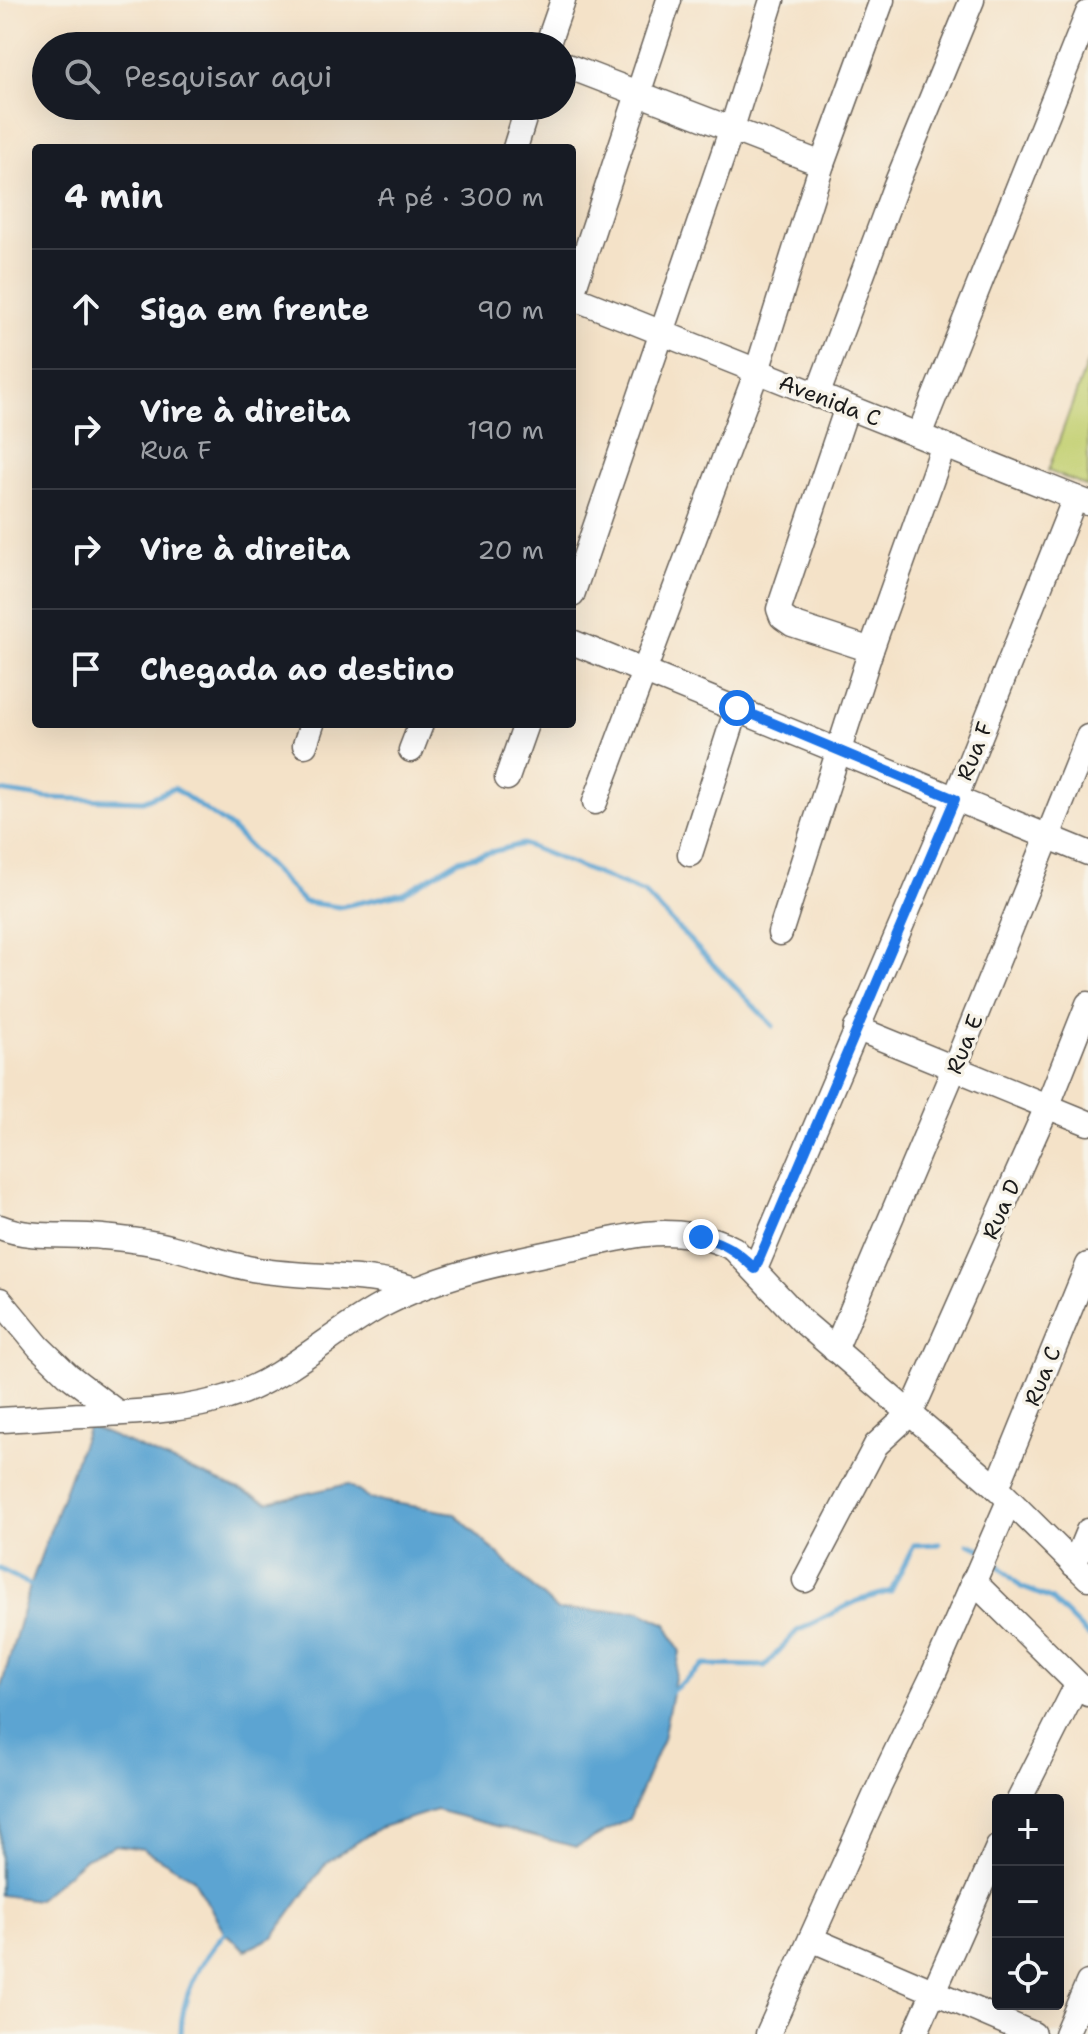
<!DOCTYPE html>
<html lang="pt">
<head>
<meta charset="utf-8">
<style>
  body { margin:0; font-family:"Shantell Sans",sans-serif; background:#242831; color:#f1f3f6 }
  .controls { position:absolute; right:24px; bottom:24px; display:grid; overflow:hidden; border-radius:8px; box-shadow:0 8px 32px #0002 }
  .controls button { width:72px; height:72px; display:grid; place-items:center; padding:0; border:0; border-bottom:2px solid #363941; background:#171b24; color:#f1f3f6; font:40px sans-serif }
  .stop { position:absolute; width:24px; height:24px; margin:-18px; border:6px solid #1a73e8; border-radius:50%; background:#fff }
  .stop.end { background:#1a73e8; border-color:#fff; box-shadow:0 2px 8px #0008 }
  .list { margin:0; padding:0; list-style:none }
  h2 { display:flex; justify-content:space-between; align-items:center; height:104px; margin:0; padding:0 32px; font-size:34px }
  h2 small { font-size:26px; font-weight:400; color:#9ea1a6 }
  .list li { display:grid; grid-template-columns:52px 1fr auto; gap:24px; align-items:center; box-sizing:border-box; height:120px; padding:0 32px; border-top:2px solid #363941 }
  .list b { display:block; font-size:30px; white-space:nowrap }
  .list p { margin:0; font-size:26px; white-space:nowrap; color:#9ea1a6 }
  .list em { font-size:26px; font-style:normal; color:#9ea1a6 }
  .icon { flex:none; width:44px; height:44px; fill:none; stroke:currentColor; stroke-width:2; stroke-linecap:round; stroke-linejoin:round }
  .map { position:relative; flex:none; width:1088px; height:2034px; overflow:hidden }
  .search { position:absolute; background:#171b24; box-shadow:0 8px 32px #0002; left:32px; top:32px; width:544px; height:88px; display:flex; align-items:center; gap:20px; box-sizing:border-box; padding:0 28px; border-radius:44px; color:#9ea1a6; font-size:30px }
  .panel { position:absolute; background:#171b24; box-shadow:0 8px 32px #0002; left:32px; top:144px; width:544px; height:584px; border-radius:8px }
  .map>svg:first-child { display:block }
  .green { fill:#c3d072; stroke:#707647; stroke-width:2 }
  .water { fill:#5ba4d2; stroke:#3c6077; stroke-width:2 }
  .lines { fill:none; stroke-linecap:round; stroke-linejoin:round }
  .stream { stroke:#5ba4d2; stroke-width:5 }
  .minor-casing { stroke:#686158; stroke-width:27 }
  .minor { stroke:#fff; stroke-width:24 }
  .route { stroke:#1a73e8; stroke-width:10 }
  .labels { text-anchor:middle; stroke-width:7; stroke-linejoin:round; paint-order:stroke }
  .street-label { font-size:22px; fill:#1c1c1c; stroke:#f7f3e8 }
</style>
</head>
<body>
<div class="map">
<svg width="1088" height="2034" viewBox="0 0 1088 2034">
  <rect width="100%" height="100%" fill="#f7f3e8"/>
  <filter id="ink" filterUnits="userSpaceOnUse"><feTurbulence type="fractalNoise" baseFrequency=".0125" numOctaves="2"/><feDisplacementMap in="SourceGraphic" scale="16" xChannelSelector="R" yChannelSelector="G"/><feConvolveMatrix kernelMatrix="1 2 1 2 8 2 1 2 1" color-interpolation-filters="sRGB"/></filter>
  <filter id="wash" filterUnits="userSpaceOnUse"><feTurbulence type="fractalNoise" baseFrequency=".006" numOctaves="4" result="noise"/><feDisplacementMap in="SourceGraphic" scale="32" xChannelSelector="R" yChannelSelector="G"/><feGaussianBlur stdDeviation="1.8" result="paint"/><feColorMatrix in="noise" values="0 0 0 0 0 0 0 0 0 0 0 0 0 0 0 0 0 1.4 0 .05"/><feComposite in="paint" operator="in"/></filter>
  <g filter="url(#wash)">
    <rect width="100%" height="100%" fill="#f4e2c8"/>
    <polygon class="green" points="1088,360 1088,487 1048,471"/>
    <polygon class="water" points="88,1426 268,1502 348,1484 370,1499 454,1513 557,1610 640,1611 666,1624 680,1652 663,1739 629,1819 576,1847 436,1810 379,1828 327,1862 273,1937 246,1950 225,1933 193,1878 143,1849 116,1845 86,1858 37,1900 0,1895 0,1691 30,1586"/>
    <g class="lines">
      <g class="stream">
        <polyline points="0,791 47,798 143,801 174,788 231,828 304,902 339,907 404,893 459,860 523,844 644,893 773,1026"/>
        <polyline points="968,1544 981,1549"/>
        <polyline points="991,1558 1021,1587 1051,1599 1088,1636"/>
        <polyline points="0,1569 34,1587"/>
        <polyline points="667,1695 704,1665 765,1666 797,1631 857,1601 891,1591 914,1545 939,1544"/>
        <path d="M181,2034c0,-40 21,-76 47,-105"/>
      </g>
    </g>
  </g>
  <g filter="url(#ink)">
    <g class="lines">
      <g class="minor-casing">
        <g id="minor">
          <polyline points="547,46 563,0"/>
          <polyline points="562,64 822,164"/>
          <polyline points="515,148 528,106"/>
          <polyline points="572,294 669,0"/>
          <polyline points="572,297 1088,503"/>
          <polyline points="817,396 895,187 972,0"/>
          <polyline points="847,407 779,609 782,617 792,624 871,650"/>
          <polyline points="919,435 1088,13"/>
          <polyline points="572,595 731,131 772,0"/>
          <polyline points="572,642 1088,853"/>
          <polyline points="305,745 312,724"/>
          <polyline points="411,750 421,724"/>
          <polyline points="507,778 526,724"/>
          <polyline points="595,802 757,371 822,164 882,0"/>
          <polyline points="690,854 737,708"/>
          <polyline points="780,933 871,650 944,445"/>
          <polyline points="856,1028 1088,1123"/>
          <path d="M0,1227c32,13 70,6 103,10 22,2 45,4 67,10 29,7 57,18 88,23 52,9 106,2 157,19"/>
          <polyline points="755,1269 955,799 1075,498"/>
          <polyline points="0,1300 39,1347 68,1375 118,1413"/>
          <polyline points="835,1350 954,1069 1088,737"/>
          <path d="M0,1420c28,-1 56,-4 85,-5 48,-3 97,-3 143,-18 54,-16 102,-63 151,-90 59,-32 124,-45 190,-58 25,-5 51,-12 77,-15 29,-3 63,1 88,15l68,72 195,167 91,90"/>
          <polyline points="997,1488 1088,1265"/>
          <polyline points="1074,1565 1088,1531"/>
          <polyline points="805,1580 876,1445 911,1413 1047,1107 1088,1004"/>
          <polyline points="973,1581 1088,1694"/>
          <polyline points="1019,1800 1077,1685"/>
          <polyline points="811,1939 1033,2034"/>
          <polyline points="768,2034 878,1789 934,1673 1009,1501"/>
          <polyline points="915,2034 998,1847"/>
          <polyline points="1066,2034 1088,1983"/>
        </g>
      </g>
      <use href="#minor" class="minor"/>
    </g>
  </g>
  <g class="lines" filter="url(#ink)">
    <path class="route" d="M701,1237c24,6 37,15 54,32l200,-470 -218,-91"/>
  </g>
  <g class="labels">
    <g class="street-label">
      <text transform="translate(830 400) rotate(21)" y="8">Avenida C</text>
      <text transform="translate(974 751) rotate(-68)" y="8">Rua F</text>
      <text transform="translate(964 1044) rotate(-68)" y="8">Rua E</text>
      <text transform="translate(1001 1209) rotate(-66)" y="8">Rua D</text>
      <text transform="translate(1042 1376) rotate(-68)" y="8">Rua C</text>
    </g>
  </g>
</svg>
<div class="controls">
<button>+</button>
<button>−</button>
<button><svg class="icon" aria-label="locate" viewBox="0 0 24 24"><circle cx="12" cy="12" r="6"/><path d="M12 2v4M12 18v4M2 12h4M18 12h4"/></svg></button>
</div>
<div class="stop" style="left:737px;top:708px"></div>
<div class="stop end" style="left:701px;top:1237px"></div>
<div class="search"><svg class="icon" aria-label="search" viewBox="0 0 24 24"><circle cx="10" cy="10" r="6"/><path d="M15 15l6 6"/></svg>Pesquisar aqui</div>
<section class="panel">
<h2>4 min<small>A pé · 300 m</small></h2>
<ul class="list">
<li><svg class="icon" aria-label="ahead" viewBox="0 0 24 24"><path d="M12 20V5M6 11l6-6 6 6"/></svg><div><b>Siga em frente</b></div><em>90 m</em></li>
<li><svg class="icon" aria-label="right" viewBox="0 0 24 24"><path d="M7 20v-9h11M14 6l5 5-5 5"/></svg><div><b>Vire à direita</b><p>Rua F</p></div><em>190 m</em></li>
<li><svg class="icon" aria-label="right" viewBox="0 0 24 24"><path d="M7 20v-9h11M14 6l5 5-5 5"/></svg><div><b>Vire à direita</b></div><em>20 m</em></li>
<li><svg class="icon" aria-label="arrive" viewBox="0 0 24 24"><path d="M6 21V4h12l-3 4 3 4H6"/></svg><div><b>Chegada ao destino</b></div></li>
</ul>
</section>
</div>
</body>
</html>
